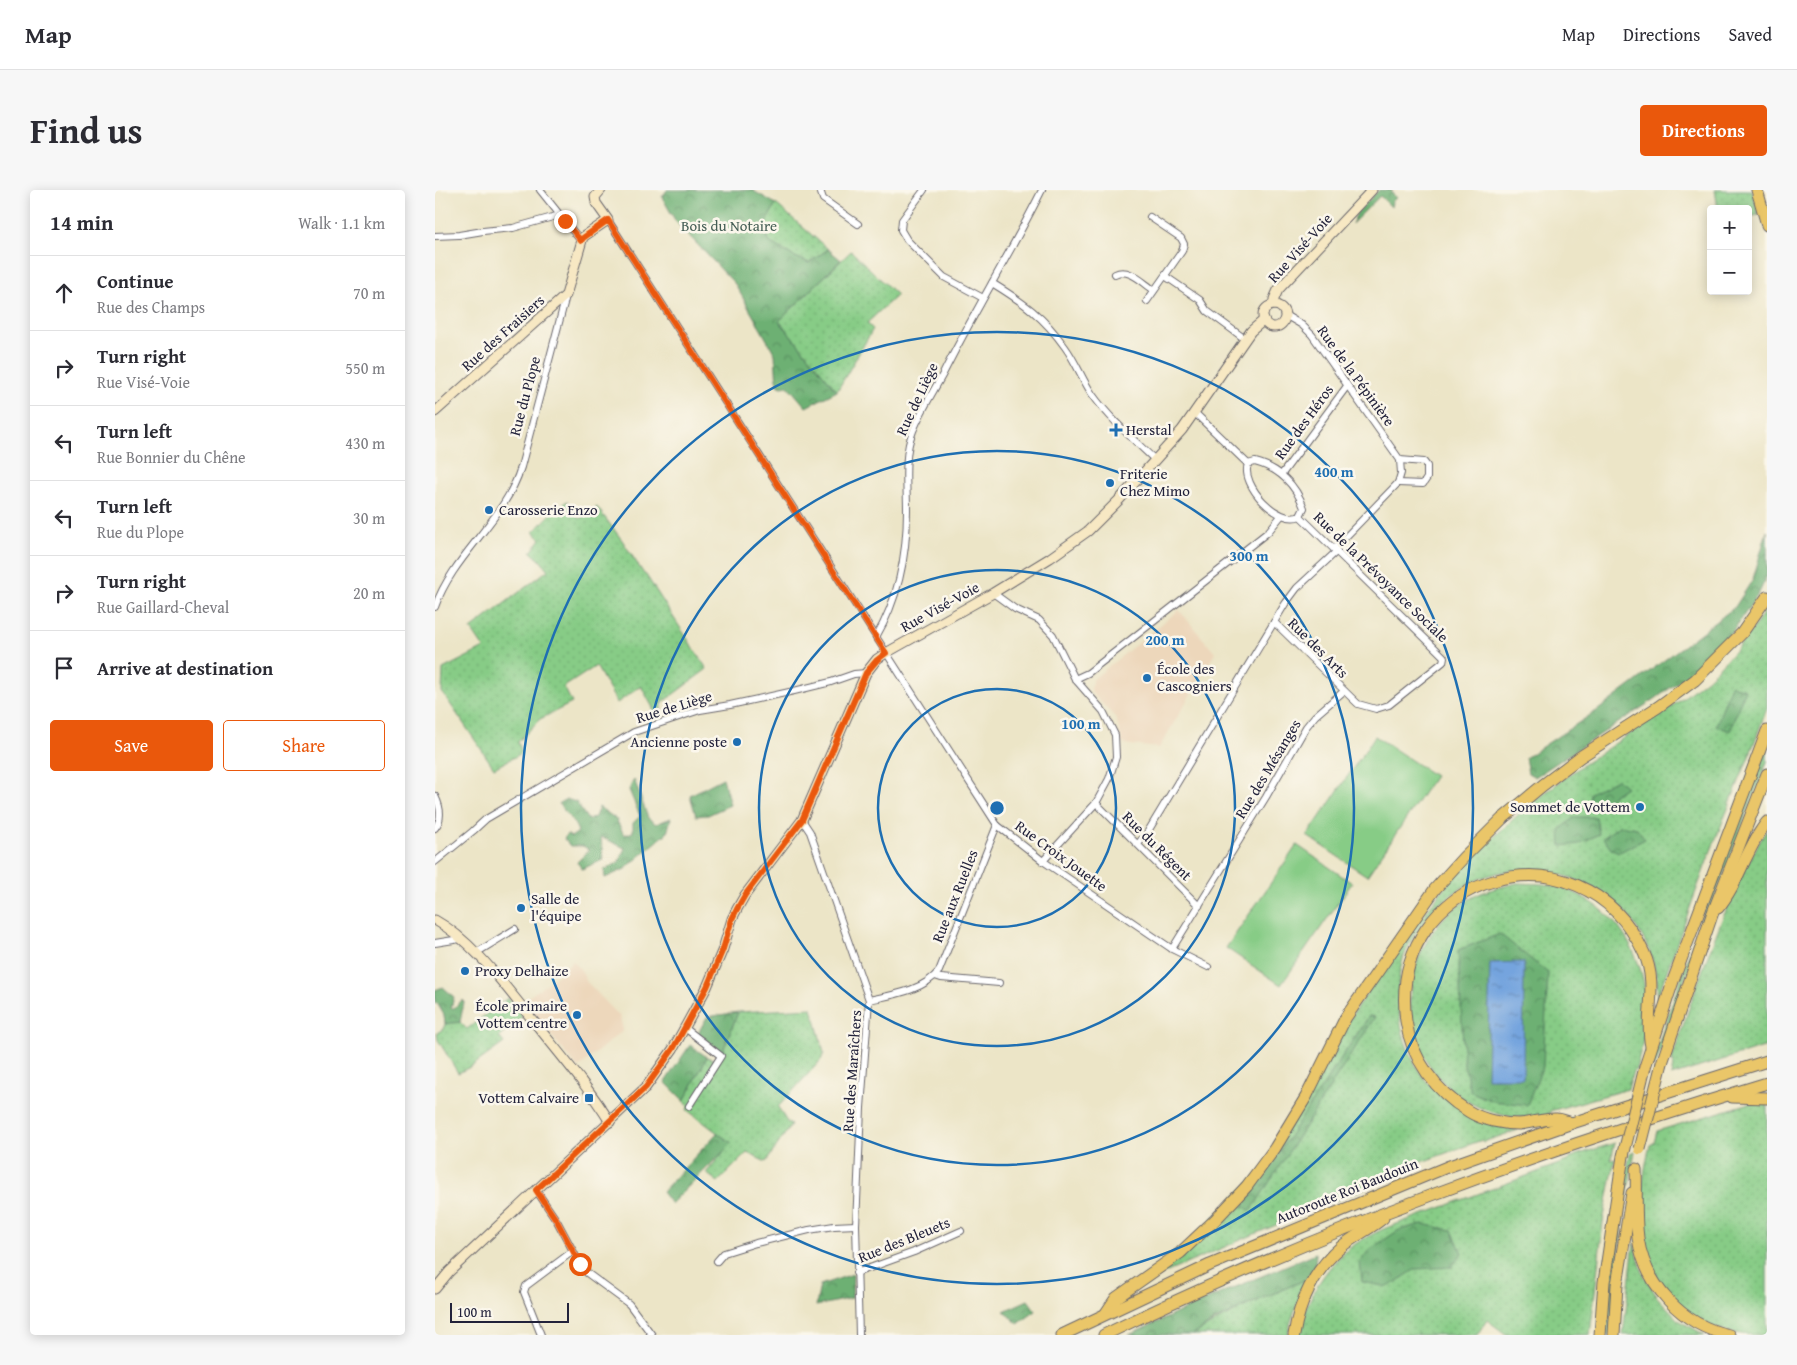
<!DOCTYPE html>
<html lang="en">
<head>
<meta charset="utf-8">
<style>
  body { margin:0; font-family:"Gentium Book Plus",serif; background:#f7f7f7; color:#2b2b33 }
  .controls { position:absolute; right:15px; top:15px; display:grid; overflow:hidden; border-radius:5px; box-shadow:0 2px 12px #0003 }
  .controls button { width:45px; height:45px; display:grid; place-items:center; padding:0; border:0; border-bottom:1px solid #e1e1e2; background:#fff; color:#2b2b33; font:25px sans-serif }
  .scale { position:absolute; left:15px; bottom:12px; width:119px; box-sizing:border-box; padding-left:5px; border:2px solid #22223b; border-top:0; font-size:14px; line-height:18px; white-space:nowrap; color:#22223b; -webkit-text-stroke:4px #fbf7ec; paint-order:stroke }
  .stop { position:absolute; width:15px; height:15px; margin:-11px; border:4px solid #ea580c; border-radius:50%; background:#fff }
  .stop.end { background:#ea580c; border-color:#fff; box-shadow:0 1px 5px #0008 }
  .list { margin:0; padding:0; list-style:none }
  h2 { display:flex; justify-content:space-between; align-items:center; height:65px; margin:0; padding:0 20px; font-size:21px }
  h2 small { font-size:16px; font-weight:400; color:#7c7c81 }
  .list li { display:grid; grid-template-columns:32px 1fr auto; gap:15px; align-items:center; box-sizing:border-box; height:75px; padding:0 20px; border-top:1px solid #e1e1e2 }
  .list b { display:block; font-size:19px; white-space:nowrap }
  .list p { margin:0; font-size:16px; white-space:nowrap; color:#7c7c81 }
  .list em { font-size:16px; font-style:normal; color:#7c7c81 }
  .actions { display:flex; gap:10px; padding:15px 20px }
  .actions a { flex:1; padding:11px 0; border:1px solid #ea580c; border-radius:5px; text-align:center; font-size:18px; color:#ea580c }
  .actions .main { background:#ea580c; color:#fff }
  .icon { flex:none; width:28px; height:28px; fill:none; stroke:currentColor; stroke-width:2; stroke-linecap:round; stroke-linejoin:round }
  .map { position:relative; flex:none; width:1332px; height:1145px; overflow:hidden; border-radius:5px }
  header { display:flex; align-items:center; gap:30px; box-sizing:border-box; height:70px; padding:0 25px; background:#fff; border-bottom:1px solid #e1e1e2 }
  header strong { font-size:24px }
  nav { display:flex; gap:28px; margin-inline-start:auto; font-size:18px }
  .intro { display:flex; align-items:center; justify-content:space-between; box-sizing:border-box; height:120px; padding:0 30px }
  h1 { margin:0; font-size:35px }
  .button { padding:12px 22px; border-radius:5px; background:#ea580c; color:#fff; font-size:18px; font-weight:700 }
  main { display:flex; gap:30px; padding:0 30px }
  aside { flex:1; background:#fff; border-radius:5px; box-shadow:0 2px 12px #0003 }
  .map>svg:first-child { display:block }
  .built { fill:#edd7bb }
  .grass { fill:url(#grass-dots); stroke:#547760; fill-rule:evenodd }
  .forest { fill:url(#forest-crowns); stroke:#486957 }
  .pitch { fill:#87cc86; stroke:#547760 }
  .water { fill:url(#water-ripples); stroke:#4b638c }
  .lines { fill:none; stroke-linecap:round; stroke-linejoin:round }
  .street-casing { stroke:#69666c; stroke-width:8 }
  .secondary-casing { stroke:#69666c; stroke-width:11 }
  .highway-casing { stroke:#69666c; stroke-width:13 }
  .street { stroke:#fff; stroke-width:6 }
  .secondary { stroke:#f7e8c3; stroke-width:9 }
  .highway { stroke:#eac669; stroke-width:11 }
  .highway-bridge-casing { stroke:#69666c; stroke-width:13; stroke-linecap:butt }
  .highway-bridge { stroke:#eac669; stroke-width:11 }
  .route { stroke:#ea580c; stroke-width:6 }
  .ring { fill:none; stroke:#1f6fb2; stroke-width:2.5 }
  .poi-dot { fill:#1f6fb2; stroke:#fbf7ec; stroke-width:2 }
  .labels { text-anchor:middle; stroke-width:5; stroke-linejoin:round; paint-order:stroke }
  .park-label { font-size:15px; fill:#455e55; stroke:#fbf7ec }
  .street-label { font-size:15px; fill:#22223b; stroke:#fbf7ec }
  .poi-label { font-size:15px; fill:#22223b; stroke:#fbf7ec; text-anchor:start }
  .centre { fill:#1f6fb2; stroke:#fbf7ec; stroke-width:2.5 }
  .ring-label { font-size:15px; text-anchor:middle; font-weight:bold; fill:#1f6fb2; stroke:#fbf7ec; stroke-width:5; stroke-linejoin:round; paint-order:stroke }
</style>
</head>
<body>
<header>
<strong>Map</strong>
<nav><a>Map</a><a>Directions</a><a>Saved</a></nav>
</header>
<div class="intro"><h1>Find us</h1><a class="button">Directions</a></div>
<main>
<aside>
<h2>14 min<small>Walk · 1.1 km</small></h2>
<ul class="list">
<li><svg class="icon" aria-label="ahead" viewBox="0 0 24 24"><path d="M12 20V5M6 11l6-6 6 6"/></svg><div><b>Continue</b><p>Rue des Champs</p></div><em>70 m</em></li>
<li><svg class="icon" aria-label="right" viewBox="0 0 24 24"><path d="M7 20v-9h11M14 6l5 5-5 5"/></svg><div><b>Turn right</b><p>Rue Visé-Voie</p></div><em>550 m</em></li>
<li><svg class="icon" aria-label="left" viewBox="0 0 24 24"><path d="M17 20v-9H6M10 6l-5 5 5 5"/></svg><div><b>Turn left</b><p>Rue Bonnier du Chêne</p></div><em>430 m</em></li>
<li><svg class="icon" aria-label="left" viewBox="0 0 24 24"><path d="M17 20v-9H6M10 6l-5 5 5 5"/></svg><div><b>Turn left</b><p>Rue du Plope</p></div><em>30 m</em></li>
<li><svg class="icon" aria-label="right" viewBox="0 0 24 24"><path d="M7 20v-9h11M14 6l5 5-5 5"/></svg><div><b>Turn right</b><p>Rue Gaillard-Cheval</p></div><em>20 m</em></li>
<li><svg class="icon" aria-label="arrive" viewBox="0 0 24 24"><path d="M6 21V4h12l-3 4 3 4H6"/></svg><div><b>Arrive at destination</b></div></li>
</ul>
<div class="actions"><a class="main">Save</a><a>Share</a></div>
</aside>
<div class="map">
<svg width="1332" height="1145" viewBox="0 0 1332 1145">
  <defs>
    <pattern id="grass-dots" width="8" height="8" patternUnits="userSpaceOnUse" patternTransform="scale(1.25)"><rect width="8" height="8" fill="#87cc86"/><path d="M2 2h.1M6 6h.1" fill="none" stroke="#74af75" stroke-width="1.8" stroke-linecap="round"/></pattern>
    <pattern id="forest-crowns" width="20" height="18" patternUnits="userSpaceOnUse" patternTransform="scale(1.25)"><rect width="20" height="18" fill="#6db073"/><path d="M2 6a3 3 0 1 1 6 0M12 15a3 3 0 1 1 6 0" fill="none" stroke="#598f60"/></pattern>
    <pattern id="water-ripples" width="26" height="14" patternUnits="userSpaceOnUse" patternTransform="scale(1.25)"><rect width="26" height="14" fill="#74a4de"/><path d="M2 4q2-2 4 0t4 0M15 11q2-2 4 0t4 0" fill="none" stroke="#5f85b5"/></pattern>
  </defs>
  <rect width="100%" height="100%" fill="#fbf7ec"/>
  <filter id="ink" filterUnits="userSpaceOnUse"><feTurbulence type="fractalNoise" baseFrequency=".02" numOctaves="2"/><feDisplacementMap in="SourceGraphic" scale="10" xChannelSelector="R" yChannelSelector="G"/><feConvolveMatrix kernelMatrix="1 2 1 2 8 2 1 2 1" color-interpolation-filters="sRGB"/></filter>
  <filter id="wash" filterUnits="userSpaceOnUse"><feTurbulence type="fractalNoise" baseFrequency=".0096" numOctaves="4" result="noise"/><feDisplacementMap in="SourceGraphic" scale="20" xChannelSelector="R" yChannelSelector="G"/><feGaussianBlur stdDeviation="1.12" result="paint"/><feColorMatrix in="noise" values="0 0 0 0 0 0 0 0 0 0 0 0 0 0 0 0 0 1.4 0 .05"/><feComposite in="paint" operator="in"/></filter>
  <g filter="url(#wash)">
    <rect width="100%" height="100%" fill="#ece5c7"/>
    <g class="built">
      <polygon points="744,420 780,463 724,558 688,554 681,528 656,502 657,490"/>
      <polygon points="138,771 146,780 151,791 185,827 188,840 143,878 88,811 117,790"/>
    </g>
    <g class="grass">
      <polygon points="1280,0 1317,0 1324,25 1313,27 1313,19 1283,19"/>
      <polygon points="341,14 393,59 374,73 358,66 334,52 330,34"/>
      <polygon points="416,61 462,105 432,133 438,139 402,201 344,131"/>
      <polygon points="132,311 144,329 162,317 187,350 209,384 211,385 272,479 228,512 225,521 226,528 221,529 217,516 206,496 182,513 161,476 129,497 137,513 105,529 83,552 87,563 59,578 7,502 8,479 49,458 36,439 113,380 105,370 96,362 106,349 98,342 119,321"/>
      <path d="M1332,417v101l-15,41 -42,104 -53,145c0,-7 1,-15 -1,-22 -5,-34 -28,-68 -57,-85 -23,-13 -46,-21 -72,-21 -55,-2 -106,39 -124,89 -5,16 -6,36 -4,52 3,28 13,55 32,75 7,7 18,12 26,17 10,7 23,18 35,21 8,3 17,4 26,6l-35,12 -1,-2 -66,24v3l-159,66 -108,47 116,-113 83,-146 46,-68 50,-65 38,-40 48,-44 54,-40 94,-62 29,-23 27,-27 19,-23zM934,826l5,1 -123,193 -7,-4z"/>
      <path d="M1332,559v13c-40,100 -78,200 -111,302l-5,2 52,-153z"/>
      <path d="M1332,639v217l-96,30 3,-15 -3,1c21,-63 42,-126 70,-186 8,-16 17,-31 26,-47z"/>
      <path d="M1082,693c15,1 29,0 42,4 57,17 88,70 88,127 -1,18 -7,38 -11,56l-3,1 -5,18 -78,22v4c-99,19 -174,-84 -124,-172 10,-19 25,-35 45,-45 14,-8 31,-11 46,-15z"/>
      <polygon points="73,808 88,826 87,827 64,847 69,853 37,876 23,883 3,850 2,843 8,839 10,834 25,832 32,839"/>
      <polygon points="377,818 389,863 386,870 343,917 352,932 356,935 331,972 312,963 283,992 271,983 296,953 252,920 254,916 249,911 272,867 279,870 286,866 303,822"/>
      <path d="M1326,912l6,1v232c-37,0 -55,-4 -84,-28 -50,-43 -47,-103 -33,-162l4,-2 3,-12 90,-27z"/>
      <path d="M1180,953l-4,17 4,-1 -12,63 -13,113h-83l-20,-15 -10,15h-178c3,-28 25,-66 47,-84 12,-10 26,-17 40,-23l181,-67 9,-6z"/>
      <path d="M1200,961l-13,71 -12,113h-5c4,-61 14,-121 25,-182z"/>
      <polygon points="1199,1053 1208,1083 1222,1107 1245,1131 1270,1145 1188,1145"/>
      <path d="M874,1088c-9,19 -18,37 -21,57h-95c37,-23 76,-40 116,-57z"/>
    </g>
    <g class="forest">
      <polygon points="232,0 317,0 341,14 330,34 334,52 358,66 374,73 393,59 406,70 344,131 402,201 371,217 353,196 347,197 342,195 340,164 300,94 241,32 227,7"/>
      <polygon points="944,0 958,0 956,2 961,8 957,12 956,17 945,6 917,34 922,22"/>
      <polygon points="1332,341 1332,386 1324,403 1298,441 1281,461 1264,477 1220,509 1100,587 1093,583 1090,568 1163,520 1300,417 1318,389"/>
      <polygon points="1296,495 1310,499 1295,541 1281,536"/>
      <polygon points="288,588 295,615 273,625 261,626 255,605"/>
      <path d="M199,589l14,39 8,6 15,-6 -4,15 -42,36 -20,9 -1,-8 15,-8 6,-14 -24,-11 2,23 -21,9 -5,-7 12,-12 -6,-4h-13l-6,-7 3,-5 4,3 7,-5c-4,-13 -13,-17 -19,-29l7,-4 10,3 12,18 7,-3 4,-10 17,12 8,16 9,-3v-9l7,-7 -11,-26z"/>
      <polygon points="1182,589 1191,597 1173,609 1154,614 1155,603"/>
      <polygon points="1140,627 1161,627 1164,644 1144,654 1126,656 1125,640"/>
      <polygon points="1185,635 1202,638 1210,649 1185,662 1176,659 1168,648"/>
      <polygon points="1065,744 1113,783 1108,876 1092,915 1058,911 1036,902 1029,875 1023,760"/>
      <polygon points="8,797 19,807 16,818 19,818 27,810 29,812 25,832 10,834 9,825 2,813 0,814 0,800"/>
      <polygon points="303,822 287,863 263,843 272,827"/>
      <polygon points="934,826 940,827 816,1021 808,1016"/>
      <polygon points="255,855 272,867 249,911 230,892"/>
      <polygon points="282,943 297,953 236,1014 227,1002"/>
      <polygon points="987,1034 1017,1040 1027,1063 1017,1077 981,1079 953,1097 927,1092 925,1072 934,1060 964,1040"/>
      <polygon points="881,1063 880,1078 874,1088 819,1112 779,1131 758,1145 694,1145 777,1107"/>
      <polygon points="418,1084 417,1108 381,1116 385,1095"/>
      <polygon points="593,1110 601,1121 583,1134 569,1121"/>
    </g>
    <g class="pitch">
      <polygon points="940,546 1000,586 932,686 872,646"/>
      <polygon points="862,655 917,693 846,795 791,758"/>
    </g>
    <polygon class="water" points="1089,772 1088,888 1052,888 1055,773"/>
  </g>
  <g filter="url(#ink)">
    <g class="lines">
      <g class="street-casing">
        <g id="street">
          <polyline points="105,0 125,25"/>
          <polyline points="385,0 388,9 423,34"/>
          <polyline points="489,0 467,30 466,40 472,50 509,87 548,108"/>
          <polyline points="173,30 562,635 608,671 737,759 773,777"/>
          <polyline points="0,46 24,45 48,41 78,38 125,25 146,51"/>
          <path d="M680,84c14,-7 28,9 39,16"/>
          <polyline points="730,86 765,110 772,121 810,149"/>
          <path d="M557,93c31,19 52,34 73,64 11,15 17,32 27,47 18,25 41,45 63,66"/>
          <polyline points="712,111 747,61 749,54 746,48 715,27"/>
          <polyline points="850,125 867,135 877,145 965,270 966,283 963,293 899,359"/>
          <polyline points="760,223 813,274"/>
          <path d="M820,272c24,6 41,23 49,46l-4,8c-21,10 -60,-31 -52,-52z"/>
          <polyline points="847,284 912,196"/>
          <polyline points="963,293 988,294 992,288 992,276 989,272 965,270"/>
          <polyline points="558,403 580,419 604,430 618,445 640,489 668,521 680,545 681,567 674,589 661,613 608,671"/>
          <path d="M0,417c18,-52 70,-87 86,-140l45,-171"/>
          <polyline points="839,432 923,514 941,519 954,515 1008,472 1009,467 1002,460 865,326"/>
          <path d="M441,447c23,-39 31,-82 31,-127 0,-26 -4,-54 6,-79 8,-20 20,-39 30,-57 31,-62 68,-122 99,-184"/>
          <polyline points="640,489 653,483 833,342 846,326"/>
          <path d="M0,606c5,10 8,22 0,32"/>
          <polyline points="661,613 764,716"/>
          <polyline points="367,630 375,642 434,810 426,918 421,1035 424,1145"/>
          <polyline points="703,654 712,643 850,414 862,398 902,361"/>
          <polyline points="0,672 38,641 51,629 199,542 265,520 295,515 359,501 396,492 419,484 431,483"/>
          <polyline points="0,753 25,749"/>
          <polyline points="737,759 831,607 871,537 880,526 909,501"/>
          <polyline points="41,763 80,739"/>
          <polyline points="500,786 506,788 564,793"/>
          <path d="M434,810c23,-5 54,-9 70,-29l58,-146"/>
          <polyline points="250,838 286,866 254,916"/>
          <polyline points="101,1000 122,1031 145,1074 152,1083 194,1114 217,1145"/>
          <polyline points="282,1071 289,1063 321,1053 374,1040 399,1036 421,1035"/>
          <polyline points="421,1083 479,1062 526,1041"/>
          <polyline points="106,1145 89,1102 91,1096 138,1061"/>
        </g>
      </g>
      <g class="secondary-casing">
        <g id="secondary">
          <polyline points="839,115 839,109 843,100 937,0"/>
          <circle cx="839" cy="126" r="11"/>
          <polyline points="0,222 131,105 148,47 173,30 161,13 160,7 166,0"/>
          <path d="M0,730c38,21 69,65 96,98 27,34 56,67 79,104"/>
          <polyline points="0,1099 14,1082 211,897 238,859 272,797 288,759 297,729 302,719 310,705 367,630 431,483 442,469 451,463 558,403 615,368 653,341 685,309 747,240 816,141 829,130"/>
        </g>
      </g>
      <g class="highway-casing">
        <g id="highway">
          <polyline points="1322,0 1332,35"/>
          <path d="M1283,718c21,-25 28,-60 49,-86"/>
          <polyline points="1227,873 1277,725 1332,584"/>
          <polyline points="1210,877 1238,791 1332,541"/>
          <polyline points="1297,907 1332,908"/>
          <path d="M1137,933c-5,-1 -10,-4 -15,-4 -12,-1 -25,4 -38,5 -16,0 -37,-4 -51,-13 -32,-19 -57,-53 -62,-90 -20,-147 175,-204 238,-68 15,33 0,62 7,93"/>
          <path d="M1201,979c1,23 -1,46 2,69 7,47 44,87 91,97"/>
          <polyline points="671,1123 681,1108 745,1063 780,1030 812,996 840,958 871,907 911,827 1000,699 1028,668 1067,629 1108,595 1145,567 1223,517 1260,490 1307,443 1332,407"/>
          <polyline points="627,1145 775,1075 1012,977 1137,933 1332,871"/>
          <path d="M669,1145c213,-104 437,-184 663,-252"/>
          <path d="M859,1145c5,-33 21,-66 47,-88 13,-11 29,-18 42,-29"/>
          <polyline points="1165,1145 1169,1092 1188,966"/>
          <polyline points="1179,1145 1182,1095 1197,1003"/>
        </g>
      </g>
      <use href="#street" class="street"/>
      <use href="#secondary" class="secondary"/>
      <use href="#highway" class="highway"/>
      <g class="highway-bridge-casing">
        <g id="highway-bridge">
          <polyline points="1205,959 1227,873"/>
          <polyline points="1188,966 1210,877"/>
        </g>
      </g>
      <use href="#highway-bridge" class="highway-bridge"/>
    </g>
  </g>
  <g class="lines" filter="url(#ink)">
    <polyline class="route" points="130,31 146,51 148,48 173,30 451,463 442,470 431,483 367,630 310,705 302,719 297,729 288,759 272,797 238,859 211,897 101,1000 122,1031 145,1074"/>
  </g>
  <g class="ring">
    <circle cx="562" cy="618" r="119"/>
    <circle cx="562" cy="618" r="238"/>
    <circle cx="562" cy="618" r="357"/>
    <circle cx="562" cy="618" r="476"/>
  </g>
  <g class="poi-dot">
    <path d="M678.5 232.5h5v5h5v5h-5v5h-5v-5h-5v-5h5z"/>
    <circle cx="675" cy="293" r="5"/>
    <circle cx="54" cy="320" r="5"/>
    <circle cx="712" cy="488" r="5"/>
    <circle cx="302" cy="552" r="5"/>
    <circle cx="1205" cy="617" r="5"/>
    <circle cx="86" cy="718" r="5"/>
    <circle cx="30" cy="781" r="5"/>
    <circle cx="142" cy="825" r="5"/>
    <rect x="149" y="903" width="10" height="10" rx="2.5"/>
  </g>
  <g class="labels">
    <g class="park-label">
      <text x="294" y="41">Bois du Notaire</text>
    </g>
    <g class="street-label">
      <text transform="translate(865 58) rotate(-48)" y="5">Rue Visé-Voie</text>
      <text transform="translate(68 143) rotate(-42)" y="5">Rue des Fraisiers</text>
      <text transform="translate(921 186) rotate(54)" y="5">Rue de la Pépinière</text>
      <text transform="translate(90 206) rotate(-75)" y="5">Rue du Plope</text>
      <text transform="translate(482 209) rotate(-65)" y="5">Rue de Liège</text>
      <text transform="translate(869 232) rotate(-54)" y="5">Rue des Héros</text>
      <text transform="translate(946 387) rotate(44)" y="5">Rue de la Prévoyance Sociale</text>
      <text transform="translate(505 417) rotate(-29)" y="5">Rue Visé-Voie</text>
      <text transform="translate(883 458) rotate(45)" y="5">Rue des Arts</text>
      <text transform="translate(239 517) rotate(-17)" y="5">Rue de Liège</text>
      <text transform="translate(833 579) rotate(-59)" y="5">Rue des Mésanges</text>
      <text transform="translate(722 656) rotate(45)" y="5">Rue du Régent</text>
      <text transform="translate(626 666) rotate(36)" y="5">Rue Croix Jouette</text>
      <text transform="translate(520 706) rotate(-68)" y="5">Rue aux Ruelles</text>
      <text transform="translate(417 881) rotate(-86)" y="5">Rue des Maraîchers</text>
      <text transform="translate(912 1001) rotate(-22)" y="5">Autoroute Roi Baudouin</text>
      <text transform="translate(469 1050) rotate(-22)" y="5">Rue des Bleuets</text>
    </g>
    <g class="poi-label">
      <text x="691" y="245">Herstal</text>
      <text x="685" y="289">Friterie<tspan x="685" dy="17">Chez Mimo</tspan></text>
      <text x="64" y="325">Carosserie Enzo</text>
      <text x="722" y="484">École des<tspan x="722" dy="17">Cascogniers</tspan></text>
      <text x="292" y="557" text-anchor="end">Ancienne poste</text>
      <text x="1195" y="622" text-anchor="end">Sommet de Vottem</text>
      <text x="96" y="714">Salle de<tspan x="96" dy="17">l'équipe</tspan></text>
      <text x="40" y="786">Proxy Delhaize</text>
      <text x="132" y="821" text-anchor="end">École primaire<tspan x="132" dy="17">Vottem centre</tspan></text>
      <text x="144" y="913" text-anchor="end">Vottem Calvaire</text>
    </g>
  </g>
  <circle cx="562" cy="618" r="8" class="centre"/>
  <g class="ring-label">
    <text x="899" y="287">400 m</text>
    <text x="814" y="371">300 m</text>
    <text x="730" y="455">200 m</text>
    <text x="646" y="539">100 m</text>
  </g>
</svg>
<div class="controls">
<button>+</button>
<button>−</button>
</div>
<div class="scale">100 m</div>
<div class="stop" style="left:145px;top:1074px"></div>
<div class="stop end" style="left:130px;top:31px"></div>
</div>
</main>
</body>
</html>
